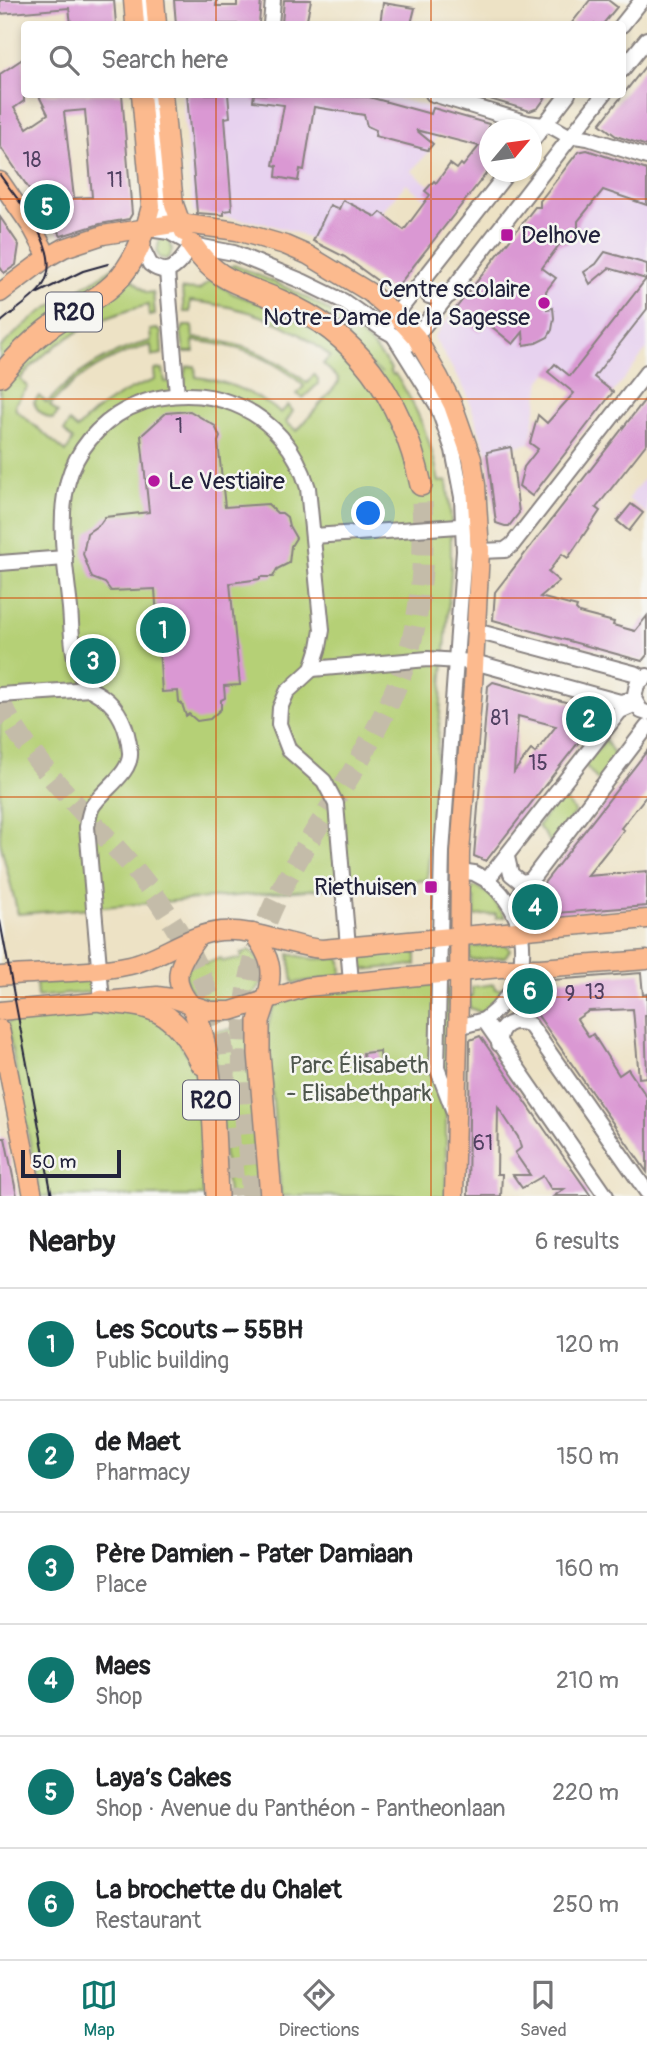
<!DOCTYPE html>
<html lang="en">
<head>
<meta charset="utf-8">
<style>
  body { margin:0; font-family:Pangolin,sans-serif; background:#f2f2f2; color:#202124 }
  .compass { position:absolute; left:479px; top:119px; width:63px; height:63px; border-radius:50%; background:#fff; box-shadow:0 4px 10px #0003; rotate:61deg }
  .scale { position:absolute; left:21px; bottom:18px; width:100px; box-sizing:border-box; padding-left:7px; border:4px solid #22223b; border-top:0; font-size:19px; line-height:24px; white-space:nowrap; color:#22223b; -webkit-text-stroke:5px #f6f6f2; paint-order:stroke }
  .you { position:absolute; left:369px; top:514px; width:24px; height:24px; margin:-18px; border:5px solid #fff; border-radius:50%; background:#1a73e8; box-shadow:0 0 0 10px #1a73e833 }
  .badge { display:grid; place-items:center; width:46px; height:46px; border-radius:50%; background:#0f766e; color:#fff; font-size:23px; font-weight:700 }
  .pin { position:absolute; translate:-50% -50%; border:4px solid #fff; box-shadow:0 2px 7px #0006 }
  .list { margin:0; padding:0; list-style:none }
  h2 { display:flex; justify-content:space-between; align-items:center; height:91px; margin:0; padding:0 28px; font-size:30px }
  h2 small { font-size:23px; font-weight:400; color:#757577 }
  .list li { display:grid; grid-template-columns:46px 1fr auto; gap:21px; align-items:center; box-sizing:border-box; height:112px; padding:0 28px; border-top:2px solid #e0e0e0 }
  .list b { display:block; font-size:26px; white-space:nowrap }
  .list p { margin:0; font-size:23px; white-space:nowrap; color:#757577 }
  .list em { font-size:23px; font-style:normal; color:#757577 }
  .icon { flex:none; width:38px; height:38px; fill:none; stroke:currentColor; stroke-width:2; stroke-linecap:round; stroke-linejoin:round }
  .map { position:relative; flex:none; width:647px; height:1196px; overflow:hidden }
  .search { position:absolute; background:#fff; box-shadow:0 4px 10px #0003; left:21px; right:21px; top:21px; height:77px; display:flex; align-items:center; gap:18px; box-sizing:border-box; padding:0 24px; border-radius:7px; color:#757577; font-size:26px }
  .sheet { height:763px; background:#fff }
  nav { display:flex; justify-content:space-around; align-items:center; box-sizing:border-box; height:98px; border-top:2px solid #e0e0e0; background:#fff; font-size:19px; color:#757577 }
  nav a { display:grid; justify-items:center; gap:4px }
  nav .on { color:#0f766e }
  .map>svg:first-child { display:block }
  .built { fill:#e7d2ef }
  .green { fill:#b5d076; stroke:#6c7958; stroke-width:2 }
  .building { fill:#da98d3; fill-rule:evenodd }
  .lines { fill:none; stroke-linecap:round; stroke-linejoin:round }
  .highway-tunnel { stroke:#c4bca9; stroke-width:21; stroke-dasharray:21 10; stroke-linecap:butt }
  .minor-casing { stroke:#888280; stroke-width:18 }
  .major-casing { stroke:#888280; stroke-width:21 }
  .highway-casing { stroke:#888280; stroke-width:24 }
  .minor { stroke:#fff; stroke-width:14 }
  .major { stroke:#fcba8e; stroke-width:18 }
  .highway { stroke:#fcba8e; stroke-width:21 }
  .tram { stroke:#22223b; stroke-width:2 }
  .grid { fill:none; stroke:#d45411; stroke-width:2; stroke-opacity:0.55 }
  .poi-dot { fill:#b5179e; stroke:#f6f6f2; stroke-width:2.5 }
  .labels { text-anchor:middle; stroke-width:5; stroke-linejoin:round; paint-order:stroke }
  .number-label { font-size:21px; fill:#504061 }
  .shield { fill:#f6f6f2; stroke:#626272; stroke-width:2 }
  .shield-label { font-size:23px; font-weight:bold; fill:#22223b }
  .poi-label { font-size:24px; fill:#22223b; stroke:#f6f6f2; text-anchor:start }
  .park-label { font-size:24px; fill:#4e564d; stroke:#f6f6f2 }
</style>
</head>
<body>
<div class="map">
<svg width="647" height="1196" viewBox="0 0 647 1196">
  <rect width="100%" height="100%" fill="#f6f6f2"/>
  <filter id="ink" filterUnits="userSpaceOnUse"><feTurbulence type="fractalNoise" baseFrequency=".0143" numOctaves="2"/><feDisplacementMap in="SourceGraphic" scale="14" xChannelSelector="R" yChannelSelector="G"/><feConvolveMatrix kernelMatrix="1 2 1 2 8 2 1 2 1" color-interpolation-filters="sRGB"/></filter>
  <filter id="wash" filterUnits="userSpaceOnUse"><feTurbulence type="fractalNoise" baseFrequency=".00686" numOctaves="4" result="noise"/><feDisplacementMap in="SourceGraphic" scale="28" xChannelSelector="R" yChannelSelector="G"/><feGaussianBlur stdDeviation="1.57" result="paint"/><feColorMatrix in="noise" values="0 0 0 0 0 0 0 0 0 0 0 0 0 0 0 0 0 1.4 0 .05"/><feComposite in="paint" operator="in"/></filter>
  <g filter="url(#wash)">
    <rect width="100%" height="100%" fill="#ede2c5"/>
    <g class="built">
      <polygon points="182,95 384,95 443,111 437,135 428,153 411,171 459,209 451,218 406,184 363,232 324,245 294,232 264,223 193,212"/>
      <polygon points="587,150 647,170 647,349 605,403 555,364 541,381 530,443 487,452 466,392 434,337 578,152"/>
      <polygon points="647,474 647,514 628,499"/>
    </g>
    <g class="green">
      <polygon points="162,237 167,238 172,249 170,256 167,259 160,258 157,253 159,241"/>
      <path d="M116,265l3,3 -119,97v-17c15,-15 32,-31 51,-42 22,-14 45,-25 65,-41z"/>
      <path d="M234,265c60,25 119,49 157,104l-1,2 3,4 2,-1c22,32 37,69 44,108l8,-1 4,37v55l-24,307 -409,34 -18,-72v-456l21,-24 109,-84 17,15 6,-1 2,23 -6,1 -1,-11c-50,12 -94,34 -128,74l8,8 -13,17 1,6 50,42 7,-12 -9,-9 5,-9 8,7c22,-24 47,-39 78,-49l-1,-10 9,-1 2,13 20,-2 -1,-6 3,-7 8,-1 1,11c33,4 59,16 85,36l7,-8 5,6 -7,11 11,9 42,-49 -1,-4 -15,-14 7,-8c-42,-35 -87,-50 -140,-55v11h-6l-2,-23 17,1 12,-10 23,14 51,18 97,61 -158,-104z"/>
      <path d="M184,326h8l1,12c42,2 81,17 114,45l7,-9 4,5v5l-15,14 -6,-4 7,-8c-30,-28 -70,-42 -111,-45l1,11h-10l-3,-20z"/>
      <path d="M157,329l4,3 1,22 -10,2 -1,-11c-40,10 -73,29 -101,60l8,8 -5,6c-7,-1 -18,-10 -19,-17l5,-6 8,7c29,-32 63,-52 104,-62l-1,-11z"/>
      <polygon points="605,739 617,759 599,782 585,765"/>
      <polygon points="561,795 575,812 551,843 538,826"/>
      <polygon points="478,887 491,896 505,917 496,918 496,914 475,916 475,899 471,898 471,890 474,887"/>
      <polygon points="503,944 508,946 510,950 505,957 474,960 470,959 470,950 472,947"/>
      <path d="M249,950c9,8 14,14 13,27 -4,47 -112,22 -64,-23l8,9 15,-5 1,3 19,-2v-5z"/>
      <polygon points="416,952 416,965 361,970 357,967 357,959 360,957"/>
      <polygon points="289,954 314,959 338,958 341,961 342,975 340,977 293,983"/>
      <polygon points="88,979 91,982 90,992 37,997 36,983"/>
      <path d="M435,984l10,1 3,4v27l4,10 -1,50 -5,30v90h-165l-14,-165c2,-7 3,-20 8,-25 14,-16 133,-20 160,-22z"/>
      <polygon points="494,984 496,989 504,989 496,1002 482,1013 470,1008 467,997 472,996 472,987"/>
      <polygon points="129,1010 163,1019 196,1067 208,1196 40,1196 7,1024 12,1019 24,1018"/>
      <polygon points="247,1028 258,1196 228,1196 213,1031"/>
    </g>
    <g id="blocks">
      <g class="building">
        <polygon points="0,0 114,0 116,24 71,24 69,8 0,14"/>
        <polygon points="174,0 217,0 216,6 237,6 237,0 261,0 259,24 176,24"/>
        <polygon points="284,0 311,0 306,24 282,24"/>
        <polygon points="590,0 608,0 617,7 603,24 571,24"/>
        <polygon points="383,3 415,8 411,24 380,24"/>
        <path d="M24,58v43l-10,7 13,20 21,-14 -10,-20h84l10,120 -3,5 -29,5 -39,12 -61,-90v-72zM85,110l7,87 -18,1 -10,-86z"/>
        <polygon points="647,64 647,146 616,136 600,124"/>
        <polygon points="187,94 228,94 230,117 225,118 232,210 224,211 224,215 197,213"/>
        <polygon points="254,94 369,97 431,114 433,108 489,124 489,170 393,292 345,257 313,241 330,205 339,209 343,200 376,217 381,212 404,230 430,195 425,191 434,181 436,183 450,164 457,169 461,164 463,166 479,146 416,130 433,144 428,150 375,136 376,130 367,126 364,115 314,107 304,170 300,169 298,181 276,177 277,166 273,165 284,105 253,101"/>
        <polygon points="483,94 548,94 538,108 530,111 483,97"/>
        <polygon points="587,150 647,170 647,205 603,190 578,221 578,231 574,239 568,243 559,245 542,268 556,278 546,291 547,309 553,308 554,318 552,330 548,337 536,343 524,345 523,332 513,344 486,322 479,332 453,312 535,207 540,207 540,201 578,152"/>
        <polygon points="0,217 19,245 16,265 4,273 0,267"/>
        <polygon points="605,252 647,264 647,309 594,377 613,392 532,496 519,486 524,467 538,449 530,443 538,415 547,423 574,393 548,372 555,364 570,376 646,279 609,268 590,284 584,272 596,264"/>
        <polygon points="647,397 647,443 596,508 600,511 568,558 562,554 548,572 559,581 540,597 577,607 576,610 579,613 614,622 613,625 635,631 647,616 647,655 642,661 493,620 495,592"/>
        <polygon points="190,411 215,426 220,437 218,442 225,507 268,504 277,513 282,513 287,517 289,526 296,538 291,546 289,563 277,569 273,577 260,577 260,579 230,583 240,685 224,686 225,698 221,700 221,709 210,719 197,721 189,714 186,716 182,704 179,702 178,691 162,692 155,589 111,591 105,583 92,578 83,554 87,533 100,524 105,517 149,512 141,436 166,413"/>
        <polygon points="511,447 519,513 509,526 505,526 496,523 487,452"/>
        <polygon points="631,504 643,513 629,531 617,521"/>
        <path d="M493,682l98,27 4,12 -109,140 -12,-5 14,-170zM518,716l38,10 -21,27 -4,-3 -17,22z"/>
        <polygon points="647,751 647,795 621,828 624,830 587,876 647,871 647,906 530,915 526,906"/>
        <polygon points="641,973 643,995 647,994 647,1015 645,1015 647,1077 639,1078 633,1009 589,1011 577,1019 589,1037 593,1034 619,1075 628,1069 647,1097 647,1172 523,994 528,982"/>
        <polygon points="480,1036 572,1169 591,1196 554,1196 564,1189 551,1189 543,1176 522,1188 513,1175 530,1175 515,1153 521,1148 518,1137 498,1107 497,1174 502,1174 501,1196 468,1196 470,1040"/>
        <polygon points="380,1051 381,1065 365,1067 363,1053"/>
        <polygon points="0,1138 5,1138 17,1196 0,1196"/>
      </g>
    </g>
  </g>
  <g filter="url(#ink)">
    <use href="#blocks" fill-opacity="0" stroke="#888280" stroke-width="2"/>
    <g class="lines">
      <g class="highway-tunnel">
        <path d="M0,702c31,62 85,110 130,162 39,45 79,113 91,173 4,19 4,39 5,58 3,34 6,67 9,101"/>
        <path d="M252,1196c-7,-84 -20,-164 5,-247 21,-69 64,-124 100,-185 18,-32 36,-65 48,-100 19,-58 20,-119 16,-179"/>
      </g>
      <g class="minor-casing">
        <g id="minor">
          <polyline points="143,0 145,24"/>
          <polyline points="271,24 273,0"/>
          <polyline points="622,25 642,0"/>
          <polyline points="622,70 647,39"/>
          <path d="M150,94c3,31 5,115 19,138"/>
          <polyline points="433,94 528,123 551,126 567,135 588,138 647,157"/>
          <polyline points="532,141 568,94"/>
          <polyline points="155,230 169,232 192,245 234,253 304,282 343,301 384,330 402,340"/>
          <path d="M140,244l10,20c20,16 31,-2 42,-19"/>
          <polyline points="167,271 177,395"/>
          <polyline points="425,277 423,284 429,296 442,299 450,295"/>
          <polyline points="390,322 508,172"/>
          <polyline points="394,336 437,405 453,450 462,497 464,551 442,852 437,1068 454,1112"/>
          <polyline points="410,344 604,94"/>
          <polyline points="314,536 473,525"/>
          <polyline points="480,551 505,550 512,545 647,372"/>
          <polyline points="0,563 65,558"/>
          <polyline points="476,631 637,674 643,678"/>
          <polyline points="312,669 428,659 474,662 620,702 634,699"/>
          <polyline points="647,676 637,684 634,699 641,711 647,713"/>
          <polyline points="0,695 90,689"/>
          <polyline points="507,857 511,874 521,882 528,881"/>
          <polyline points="460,871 474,873 487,880 620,711 636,704"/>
          <path d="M487,880c29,24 39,51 34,88"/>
          <polyline points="512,905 647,727"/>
          <path d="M102,1001l-15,-174c1,-6 2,-14 5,-20 10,-17 40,-34 38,-55 -2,-22 -9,-42 -27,-55 -7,-5 -16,-8 -20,-17 -12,-21 -11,-49 -13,-72 -8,-73 -24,-145 47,-193 34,-22 79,-26 117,-11 38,15 63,46 74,84l14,142 -3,17 -7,22 -25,23 -7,16 -1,16 10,26 35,31 12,23 15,178"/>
          <polyline points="484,1020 497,1009 509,994"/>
          <polyline points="458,1027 484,1020 606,1196"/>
          <path d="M499,1044c-1,-20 14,-26 31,-19l117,167"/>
        </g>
      </g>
      <g class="major-casing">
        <g id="major">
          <polyline points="133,0 135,24"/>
          <polyline points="155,0 157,24"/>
          <polyline points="141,94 151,206 143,236"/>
          <polyline points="163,94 174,204 184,232"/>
          <polyline points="0,181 33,229 48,257"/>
          <polyline points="0,293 48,257 64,248 103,235 179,223 237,231 285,245 308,255 369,292 395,314 416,337 439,377 453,405 472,459 476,485 480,551 473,686 460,853 459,1000 454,1196"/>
          <path d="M253,933c18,25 22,37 13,67"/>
          <path d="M0,976c43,-4 88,-2 130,-11 31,-7 58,-31 91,-34 34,-3 67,15 101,18l325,-30"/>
          <path d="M193,1007c-26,-28 -13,-45 5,-70"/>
          <polyline points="0,1011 157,996 171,998 211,1011 231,1011 307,987 500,968 540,968 647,960"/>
          <polyline points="0,1029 33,1196"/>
        </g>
      </g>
      <g class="highway-casing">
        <g id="highway">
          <path d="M192,245c27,39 49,38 89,56 80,34 122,102 140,184"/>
          <path d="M0,376c14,-17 29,-33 46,-46 42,-32 71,-32 94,-86"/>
          <polyline points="266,1000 259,1021 259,1053 271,1196"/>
          <path d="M102,1001c16,3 34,2 49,8 25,8 40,33 51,55"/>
          <path d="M193,1007c22,51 21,133 24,189"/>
        </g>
      </g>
      <use href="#minor" class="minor"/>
      <use href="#major" class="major"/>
      <use href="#highway" class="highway"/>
      <g class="tram">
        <path d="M0,175c19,28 66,77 42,112 -11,14 -29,24 -42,36"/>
        <polyline points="38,293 83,271 108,264"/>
        <polyline points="0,921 52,1196"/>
      </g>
    </g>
  </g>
  <path class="grid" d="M216,0v24M431,0v24M216,94v1102M431,94v1102M0,199h647M0,399h647M0,598h647M0,797h647M0,997h647"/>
  <g class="poi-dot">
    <rect x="500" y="228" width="14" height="14" rx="3.5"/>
    <circle cx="544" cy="303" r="7"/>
    <circle cx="154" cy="481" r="7"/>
    <rect x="424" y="880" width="14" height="14" rx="3.5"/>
  </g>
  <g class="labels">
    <g class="number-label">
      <text x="32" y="167">18</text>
      <text x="115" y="187">11</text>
      <text x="179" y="433">1</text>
      <text x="500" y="725">81</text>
      <text x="538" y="770">15</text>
      <text x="595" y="999">13</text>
      <text x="570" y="1001">9</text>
      <text x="483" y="1150">61</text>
    </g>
    <g class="shield">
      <rect x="46" y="292.5" width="56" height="39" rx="5"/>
      <rect x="183" y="1080.5" width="56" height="39" rx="5"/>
    </g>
    <g class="shield-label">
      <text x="74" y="320">R20</text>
      <text x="211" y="1108">R20</text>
    </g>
    <g class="poi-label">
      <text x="521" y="243">Delhove</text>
      <text x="530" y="297" text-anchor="end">Centre scolaire<tspan x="530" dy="28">Notre-Dame de la Sagesse</tspan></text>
      <text x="168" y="489">Le Vestiaire</text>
      <text x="417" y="895" text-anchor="end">Riethuisen</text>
    </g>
    <g class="park-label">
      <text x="359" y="1073">Parc Élisabeth<tspan x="359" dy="28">- Elisabethpark</tspan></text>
    </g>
  </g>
</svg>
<svg class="compass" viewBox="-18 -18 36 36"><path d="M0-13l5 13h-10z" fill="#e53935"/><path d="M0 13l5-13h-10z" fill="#757577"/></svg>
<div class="scale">50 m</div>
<div class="you"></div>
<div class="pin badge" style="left:163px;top:630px">1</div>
<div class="pin badge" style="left:589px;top:719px">2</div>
<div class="pin badge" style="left:93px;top:661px">3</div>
<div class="pin badge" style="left:535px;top:907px">4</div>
<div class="pin badge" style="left:47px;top:207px">5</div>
<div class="pin badge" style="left:530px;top:991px">6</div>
<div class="search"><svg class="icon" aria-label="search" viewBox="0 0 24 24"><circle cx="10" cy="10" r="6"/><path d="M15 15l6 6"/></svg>Search here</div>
</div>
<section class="sheet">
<h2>Nearby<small>6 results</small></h2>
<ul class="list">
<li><span class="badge">1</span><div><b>Les Scouts – 55BH</b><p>Public building</p></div><em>120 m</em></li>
<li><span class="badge">2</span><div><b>de Maet</b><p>Pharmacy</p></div><em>150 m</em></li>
<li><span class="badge">3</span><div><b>Père Damien - Pater Damiaan</b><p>Place</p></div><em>160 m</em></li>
<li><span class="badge">4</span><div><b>Maes</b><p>Shop</p></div><em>210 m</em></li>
<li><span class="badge">5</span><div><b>Laya’s Cakes</b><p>Shop · Avenue du Panthéon - Pantheonlaan</p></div><em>220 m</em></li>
<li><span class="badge">6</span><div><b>La brochette du Chalet</b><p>Restaurant</p></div><em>250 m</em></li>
</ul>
</section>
<nav>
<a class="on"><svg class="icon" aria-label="map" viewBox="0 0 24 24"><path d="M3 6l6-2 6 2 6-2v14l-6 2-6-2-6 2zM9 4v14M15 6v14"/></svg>Map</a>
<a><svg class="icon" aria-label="directions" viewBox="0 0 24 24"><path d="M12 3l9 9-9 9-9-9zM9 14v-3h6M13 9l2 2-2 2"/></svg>Directions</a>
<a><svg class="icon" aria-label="saved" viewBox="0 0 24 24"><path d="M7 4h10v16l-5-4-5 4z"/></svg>Saved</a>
</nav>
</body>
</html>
